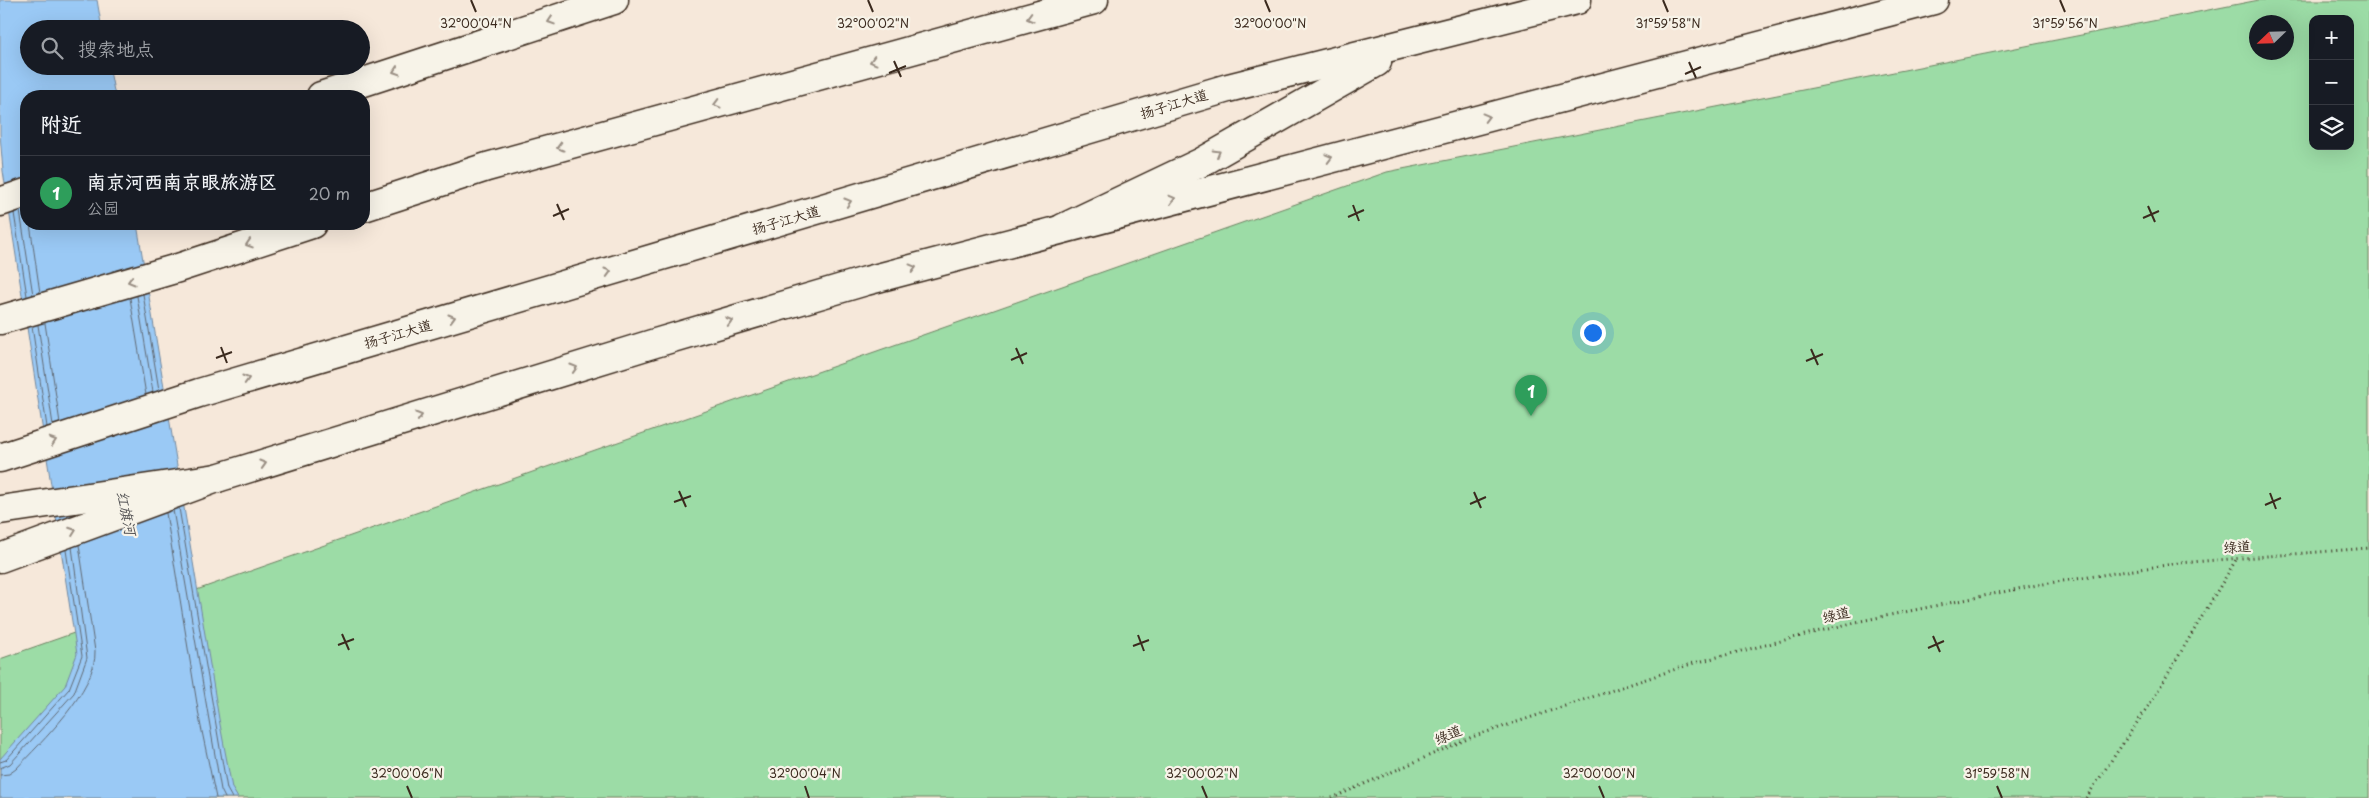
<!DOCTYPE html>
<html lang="zh">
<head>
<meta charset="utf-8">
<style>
  body { margin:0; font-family:"Playpen Sans","LXGW WenKai TC",sans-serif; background:#20242c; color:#f1f3f6 }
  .controls { position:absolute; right:15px; top:15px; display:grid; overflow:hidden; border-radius:10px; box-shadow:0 5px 20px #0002 }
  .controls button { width:45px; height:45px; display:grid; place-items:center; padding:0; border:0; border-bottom:1px solid #363941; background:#171b24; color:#f1f3f6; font:25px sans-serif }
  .compass { position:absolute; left:2249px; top:15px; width:45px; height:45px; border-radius:50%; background:#171b24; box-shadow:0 5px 20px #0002; rotate:247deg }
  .you { position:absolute; left:1592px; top:332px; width:18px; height:18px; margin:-12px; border:4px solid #fff; border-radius:50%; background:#1a73e8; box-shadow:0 0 0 8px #1a73e833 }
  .badge { display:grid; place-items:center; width:32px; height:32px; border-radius:50%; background:#db2777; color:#fff; font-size:16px; font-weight:700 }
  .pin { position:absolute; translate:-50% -41px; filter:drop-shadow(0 1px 2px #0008) }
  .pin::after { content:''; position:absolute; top:26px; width:18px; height:15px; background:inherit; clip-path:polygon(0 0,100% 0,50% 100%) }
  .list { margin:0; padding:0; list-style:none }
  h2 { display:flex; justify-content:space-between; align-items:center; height:65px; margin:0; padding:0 20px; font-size:21px }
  h2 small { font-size:16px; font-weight:400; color:#9ea1a6 }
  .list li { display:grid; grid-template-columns:32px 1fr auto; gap:15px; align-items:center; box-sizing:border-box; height:75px; padding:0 20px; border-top:1px solid #363941 }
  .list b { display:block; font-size:19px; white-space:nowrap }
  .list p { margin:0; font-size:16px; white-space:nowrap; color:#9ea1a6 }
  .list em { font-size:16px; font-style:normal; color:#9ea1a6 }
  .icon { flex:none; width:28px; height:28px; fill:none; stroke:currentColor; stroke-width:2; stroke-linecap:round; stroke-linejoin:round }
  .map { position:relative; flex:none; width:2369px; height:798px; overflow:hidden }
  .search { position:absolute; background:#171b24; box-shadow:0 5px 20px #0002; left:20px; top:20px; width:350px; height:55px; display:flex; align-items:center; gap:12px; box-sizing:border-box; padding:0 18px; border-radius:28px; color:#9ea1a6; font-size:19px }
  .panel { position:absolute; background:#171b24; box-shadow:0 5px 20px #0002; left:20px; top:90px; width:350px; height:140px; border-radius:20px }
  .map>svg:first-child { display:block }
  .green { fill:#9cdca6; stroke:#6c8362; fill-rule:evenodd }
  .water { fill:#9ac9f5; stroke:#74899f }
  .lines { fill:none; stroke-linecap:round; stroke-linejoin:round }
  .shore { stroke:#616a74; stroke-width:1 }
  .minor-casing { stroke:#3b2a1e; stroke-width:31 }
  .highway-casing { stroke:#3b2a1e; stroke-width:31 }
  .path { stroke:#3b2a1e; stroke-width:3; stroke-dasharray:1 4; stroke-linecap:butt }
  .minor { stroke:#f7f3e8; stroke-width:28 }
  .highway { stroke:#f7f3e8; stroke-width:28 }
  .oneway { stroke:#998e83 }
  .ticks { fill:none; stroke:#3b2a1e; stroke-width:2 }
  .labels { text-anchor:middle; stroke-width:4.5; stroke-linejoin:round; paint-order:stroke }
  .street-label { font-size:14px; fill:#3b2a1e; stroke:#f7f3e8 }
  .water-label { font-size:15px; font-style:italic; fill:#535254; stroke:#f7f3e8 }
  .ticks-label { font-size:12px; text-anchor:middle; fill:#3b2a1e; stroke:#f7f3e8; stroke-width:4.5; stroke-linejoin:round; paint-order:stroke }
</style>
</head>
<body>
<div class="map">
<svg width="2369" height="798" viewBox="0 0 2369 798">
  <rect width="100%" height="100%" fill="#f6e8da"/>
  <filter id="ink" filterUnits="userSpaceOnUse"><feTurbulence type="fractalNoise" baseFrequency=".02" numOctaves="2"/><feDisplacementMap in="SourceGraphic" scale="10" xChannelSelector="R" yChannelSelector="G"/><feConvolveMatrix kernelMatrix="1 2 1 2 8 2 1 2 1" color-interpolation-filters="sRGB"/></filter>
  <g filter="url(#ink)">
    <path class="green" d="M2259,0h110v798h-2369v-139l1387,-487zM2313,19h37v127h-37zM2256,22h30v30h-30z"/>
    <polygon class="water" points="0,0 97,0 102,29 29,29 29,66 109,66 115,96 26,96 26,224 137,224 219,719 232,788 238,798 0,798 0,759 65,686 77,654 3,171 0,134"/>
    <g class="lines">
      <g class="shore">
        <polyline points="20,211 33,295"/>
        <polyline points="14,213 27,296"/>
        <polyline points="30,224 40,293"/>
        <polyline points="143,294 159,390"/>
        <polyline points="137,296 153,392"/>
        <polyline points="130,298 146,395"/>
        <polyline points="45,323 60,423"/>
        <polyline points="38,325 53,425"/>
        <polyline points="32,326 47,427"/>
        <polyline points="179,508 227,789 232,798"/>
        <polyline points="173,510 221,790 225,798"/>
        <polyline points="166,513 200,722 216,798"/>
        <polyline points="0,762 6,760 69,689 82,656 66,550"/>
        <polyline points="0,768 10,764 74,693 87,658 72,547"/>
        <path d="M0,775l9,-1 7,-5c25,-27 81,-79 79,-118l-16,-106"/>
      </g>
      <g class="minor-casing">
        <polyline id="minor" points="0,558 217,478 652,344 866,281 1934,0"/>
      </g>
      <g class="highway-casing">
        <g id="highway">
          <polyline points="321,96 614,0"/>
          <polyline points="0,202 26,193"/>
          <polyline points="364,207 487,167 1094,0"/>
          <polyline points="1063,228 1202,162 1377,62"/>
          <polyline points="0,320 178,268 312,224"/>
          <polyline points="0,458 199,393 1228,88 1577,0"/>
          <polyline points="0,510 217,478"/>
        </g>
      </g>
      <g class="path">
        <polyline points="1332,798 1472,737 1694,663 1856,622 2037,585 2179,563 2369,548"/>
        <polyline points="2086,798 2153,699 2237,558"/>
      </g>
      <use href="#minor" class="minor"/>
      <use href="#highway" class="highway"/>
    </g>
    <defs><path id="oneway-chevron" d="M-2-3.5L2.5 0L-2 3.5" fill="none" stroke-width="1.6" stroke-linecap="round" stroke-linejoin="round" transform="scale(1.25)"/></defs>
    <g class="oneway">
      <use href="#oneway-chevron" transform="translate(1030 18) rotate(165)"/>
      <use href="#oneway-chevron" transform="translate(551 21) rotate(162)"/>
      <use href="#oneway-chevron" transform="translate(873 61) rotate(165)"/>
      <use href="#oneway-chevron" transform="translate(396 71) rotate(162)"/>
      <use href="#oneway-chevron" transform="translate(717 104) rotate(165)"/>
      <use href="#oneway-chevron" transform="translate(1486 117) rotate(-15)"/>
      <use href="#oneway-chevron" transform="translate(560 147) rotate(165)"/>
      <use href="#oneway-chevron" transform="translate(1217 153) rotate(-30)"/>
      <use href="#oneway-chevron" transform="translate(1329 158) rotate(-15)"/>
      <use href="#oneway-chevron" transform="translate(1172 199) rotate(-15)"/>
      <use href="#oneway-chevron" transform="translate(848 202) rotate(-17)"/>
      <use href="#oneway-chevron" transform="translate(249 244) rotate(162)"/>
      <use href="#oneway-chevron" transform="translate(913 268) rotate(-15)"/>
      <use href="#oneway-chevron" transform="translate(608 272) rotate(-16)"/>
      <use href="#oneway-chevron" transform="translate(131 281) rotate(164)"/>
      <use href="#oneway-chevron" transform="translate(452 318) rotate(-16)"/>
      <use href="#oneway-chevron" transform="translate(729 321) rotate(-16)"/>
      <use href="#oneway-chevron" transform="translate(574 368) rotate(-17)"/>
      <use href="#oneway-chevron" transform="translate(246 379) rotate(-16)"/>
      <use href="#oneway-chevron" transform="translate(419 416) rotate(-17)"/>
      <use href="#oneway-chevron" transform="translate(53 441) rotate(-18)"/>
      <use href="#oneway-chevron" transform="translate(263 464) rotate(-17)"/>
      <use href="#oneway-chevron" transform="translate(73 531) rotate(-20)"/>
    </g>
  </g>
  <path class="ticks" d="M471,0l5,12M868,0l5,12M1265,0l5,12M1663,0l5,12M2060,0l5,12M894,61l7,16M1689,62l7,16M889,73l17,-7M1685,74l16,-7M557,204l7,16M1353,205l6,16M2148,206l7,16M553,216l16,-7M1348,217l16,-7M2143,218l16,-7M221,347l6,16M1016,348l7,16M1811,349l7,16M216,358l16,-6M1011,360l16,-7M1806,361l17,-7M679,491l7,16M1474,492l7,16M2270,493l6,16M674,502l17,-6M1470,504l16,-7M2265,505l16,-7M342,634l7,16M1138,635l6,16M1933,636l7,16M338,645l16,-6M1133,646l16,-6M1928,648l16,-7M407,786l5,12M805,786l4,12M1202,786l5,12M1599,786l5,12M1997,786l5,12"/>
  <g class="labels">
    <g class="street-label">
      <text transform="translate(1174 104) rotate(-17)" y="5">扬子江大道</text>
      <text transform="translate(786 220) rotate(-16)" y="5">扬子江大道</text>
      <text transform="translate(398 334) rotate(-16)" y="5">扬子江大道</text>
      <text transform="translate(2237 547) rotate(-4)" y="5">绿道</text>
      <text transform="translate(1836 615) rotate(-14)" y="5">绿道</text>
      <text transform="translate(1448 735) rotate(-24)" y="5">绿道</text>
    </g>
    <g class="water-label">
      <text transform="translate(126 513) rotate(78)" y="5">红旗河</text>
    </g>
  </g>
  <g class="ticks-label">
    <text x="476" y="28">32°00'04"N</text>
    <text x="873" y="28">32°00'02"N</text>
    <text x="1270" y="28">32°00'00"N</text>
    <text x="1668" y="28">31°59'58"N</text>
    <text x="2065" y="28">31°59'56"N</text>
    <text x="407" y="778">32°00'06"N</text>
    <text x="805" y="778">32°00'04"N</text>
    <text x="1202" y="778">32°00'02"N</text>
    <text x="1599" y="778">32°00'00"N</text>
    <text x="1997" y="778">31°59'58"N</text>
  </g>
</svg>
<div class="controls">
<button>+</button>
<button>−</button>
<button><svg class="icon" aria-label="layers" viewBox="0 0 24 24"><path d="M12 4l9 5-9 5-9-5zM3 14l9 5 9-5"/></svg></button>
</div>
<svg class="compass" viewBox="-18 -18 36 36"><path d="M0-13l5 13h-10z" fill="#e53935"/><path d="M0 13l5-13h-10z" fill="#9ea1a6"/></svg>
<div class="you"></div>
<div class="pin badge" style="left:1531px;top:416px;background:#2e9e5b">1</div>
<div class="search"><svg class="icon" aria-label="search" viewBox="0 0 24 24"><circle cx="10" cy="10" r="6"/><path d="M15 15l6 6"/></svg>搜索地点</div>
<section class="panel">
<h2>附近<small></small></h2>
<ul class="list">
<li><span class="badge" style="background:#2e9e5b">1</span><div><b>南京河西南京眼旅游区</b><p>公园</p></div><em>20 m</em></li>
</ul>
</section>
</div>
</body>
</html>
